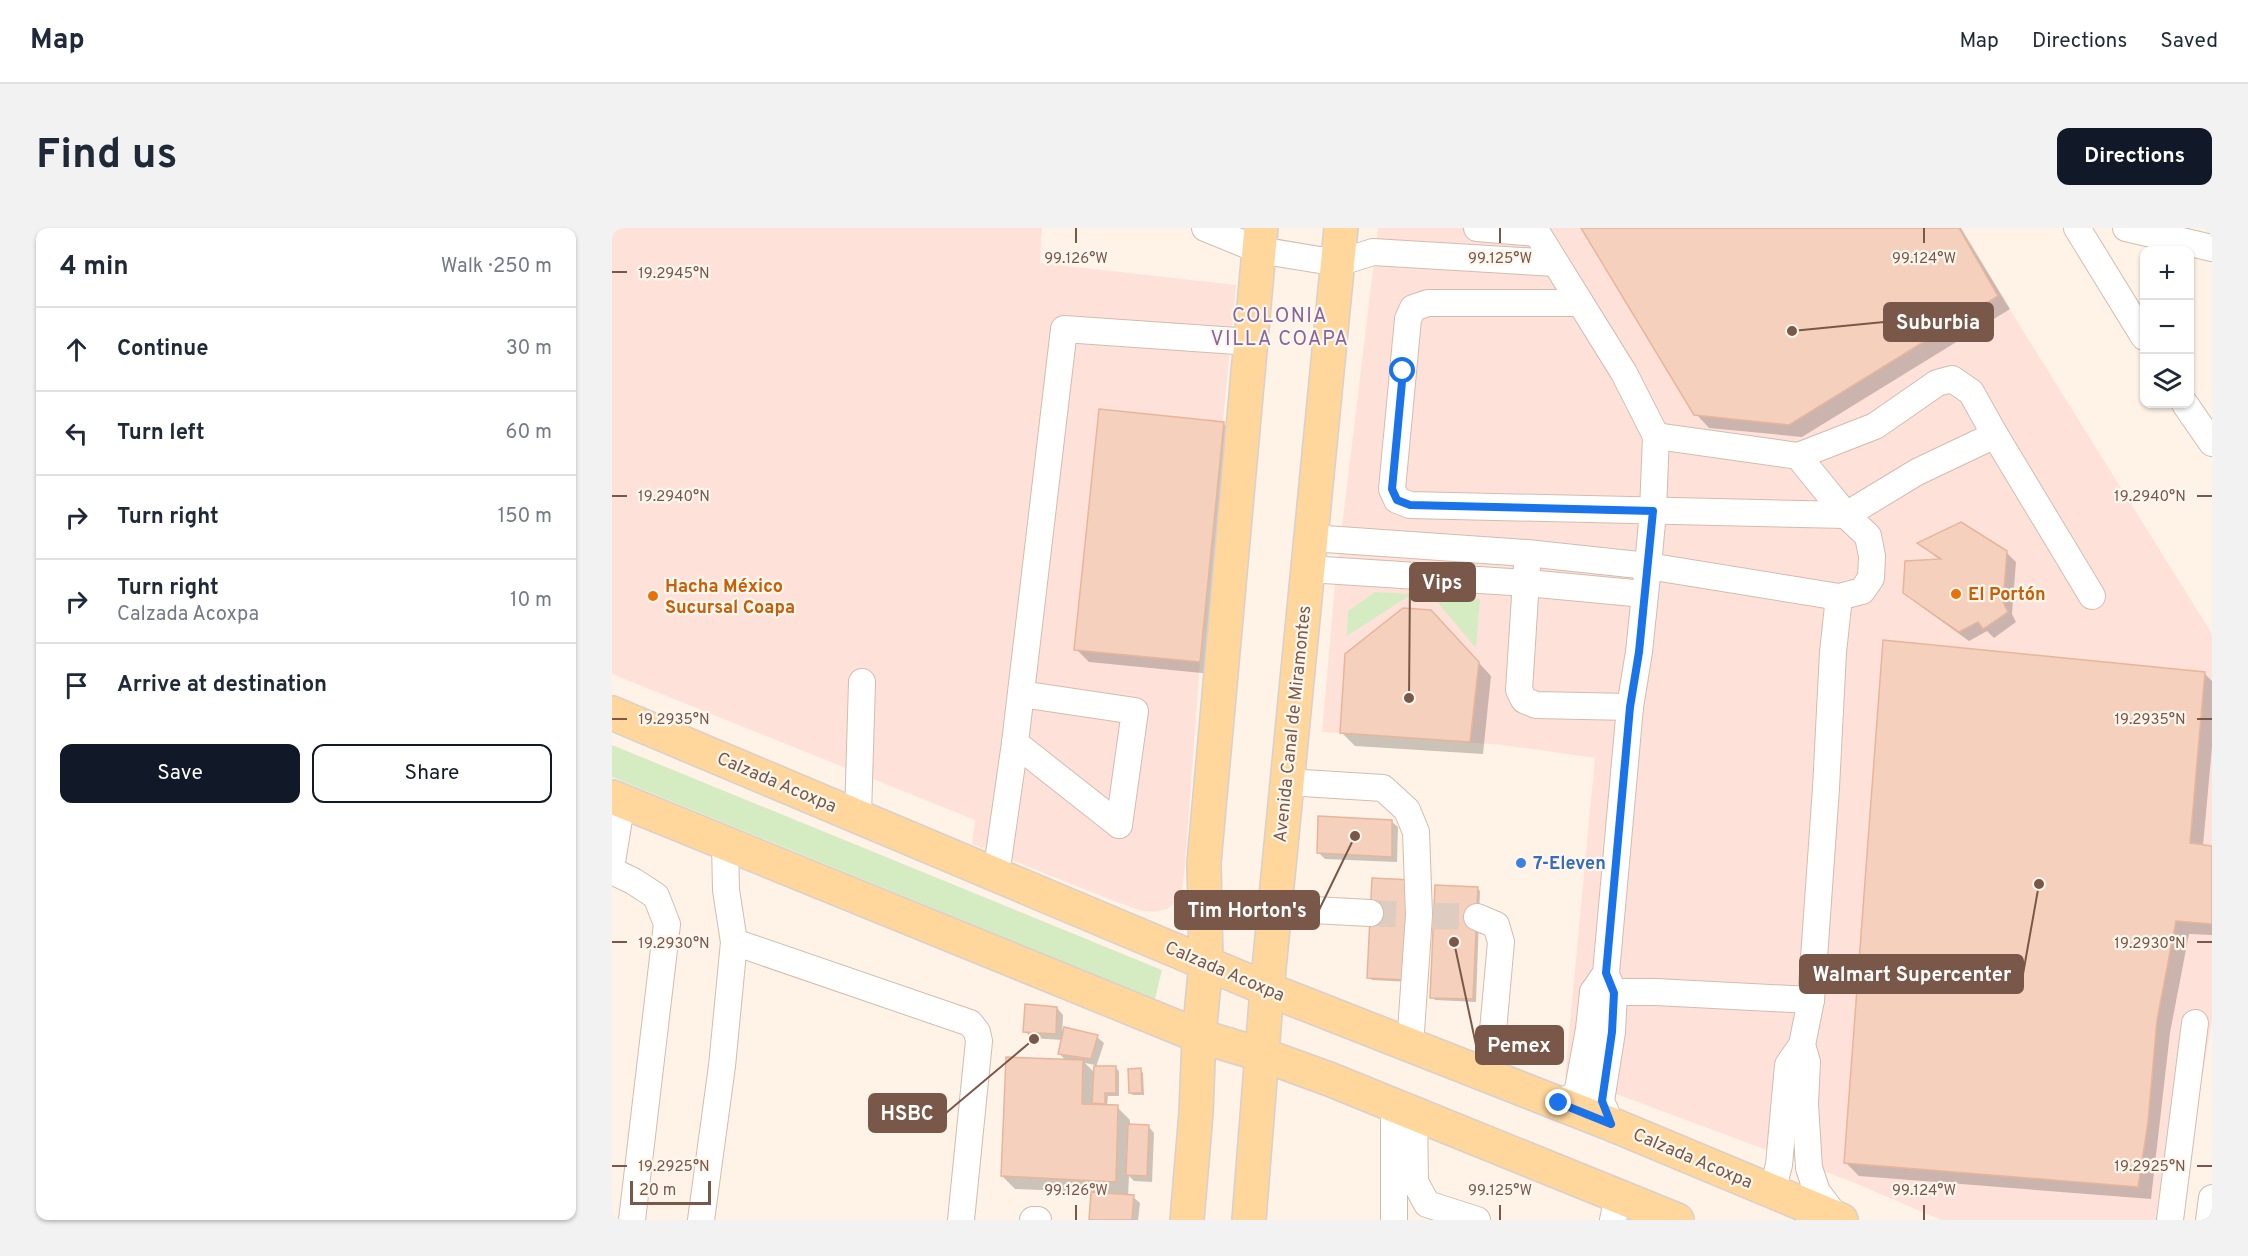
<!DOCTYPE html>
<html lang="en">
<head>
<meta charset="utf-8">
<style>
  body { margin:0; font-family:Overpass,sans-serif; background:#f2f2f3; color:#1f2937 }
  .controls { position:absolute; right:18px; top:18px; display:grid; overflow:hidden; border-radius:12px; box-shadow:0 2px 4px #0004 }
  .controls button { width:54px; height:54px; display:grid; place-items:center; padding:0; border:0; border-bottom:2px solid #e0e1e3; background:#fff; color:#1f2937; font:30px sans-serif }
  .scale { position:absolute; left:18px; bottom:15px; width:81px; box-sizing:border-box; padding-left:6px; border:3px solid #795849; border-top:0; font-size:16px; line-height:21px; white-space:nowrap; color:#795849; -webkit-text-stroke:4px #fff7ed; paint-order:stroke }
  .stop { position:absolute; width:18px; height:18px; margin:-14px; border:4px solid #1a73e8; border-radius:50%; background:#fff }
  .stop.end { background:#1a73e8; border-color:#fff; box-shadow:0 2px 6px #0008 }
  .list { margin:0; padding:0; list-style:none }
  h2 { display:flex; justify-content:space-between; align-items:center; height:78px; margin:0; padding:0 24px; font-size:26px }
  h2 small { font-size:20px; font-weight:400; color:#747a83 }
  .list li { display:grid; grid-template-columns:39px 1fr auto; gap:18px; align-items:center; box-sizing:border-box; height:84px; padding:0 24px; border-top:2px solid #e0e1e3 }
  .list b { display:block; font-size:22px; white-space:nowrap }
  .list p { margin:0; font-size:20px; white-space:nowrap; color:#747a83 }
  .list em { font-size:20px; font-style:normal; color:#747a83 }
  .actions { display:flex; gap:12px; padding:18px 24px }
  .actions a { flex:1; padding:14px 0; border:2px solid #111827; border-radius:12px; text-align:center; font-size:21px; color:#111827 }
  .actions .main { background:#111827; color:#fff }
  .icon { flex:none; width:33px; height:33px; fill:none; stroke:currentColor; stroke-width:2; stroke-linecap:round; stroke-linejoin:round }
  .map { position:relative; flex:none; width:1600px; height:992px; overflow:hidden; border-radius:12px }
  header { display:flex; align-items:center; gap:36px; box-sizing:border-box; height:84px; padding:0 30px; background:#fff; border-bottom:2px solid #e0e1e3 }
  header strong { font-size:28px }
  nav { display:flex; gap:33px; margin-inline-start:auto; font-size:21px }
  .intro { display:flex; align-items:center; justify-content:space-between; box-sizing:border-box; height:144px; padding:0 36px }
  h1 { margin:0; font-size:42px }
  .button { padding:15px 27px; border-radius:12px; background:#111827; color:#fff; font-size:21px; font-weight:700 }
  main { display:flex; gap:36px; padding:0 36px }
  aside { flex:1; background:#fff; border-radius:12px; box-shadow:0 2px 4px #0004 }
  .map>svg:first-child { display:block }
  .commercial { fill:#fee2d9 }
  .green { fill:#d5ecc3 }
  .shadow { fill:#0003; fill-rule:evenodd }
  .building { fill:#f5d0bc; stroke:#e8b59b; stroke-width:1.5 }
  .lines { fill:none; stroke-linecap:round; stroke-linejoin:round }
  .minor-tunnel { stroke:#ddccbf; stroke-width:26; stroke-dasharray:26 13; stroke-linecap:butt }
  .minor-casing { stroke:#d3bcad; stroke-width:28 }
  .major-casing { stroke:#d9d0cc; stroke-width:36 }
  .minor { stroke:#fff; stroke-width:26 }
  .major { stroke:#ffd69b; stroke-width:33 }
  .route { stroke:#1a73e8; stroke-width:8 }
  .ticks { fill:none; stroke:#795849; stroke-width:2 }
  .food-dot { fill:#e8710a; stroke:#fff7ed; stroke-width:2 }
  .shop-dot { fill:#3f7fe0; stroke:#fff7ed; stroke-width:2 }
  .labels { text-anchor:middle; stroke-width:4.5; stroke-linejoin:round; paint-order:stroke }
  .food-label { font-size:18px; font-weight:bold; fill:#c56008; stroke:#fff7ed; text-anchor:start }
  .street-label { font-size:18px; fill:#795849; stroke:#fff7ed }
  .shop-label { font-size:18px; font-weight:bold; fill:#366cbe; stroke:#fff7ed; text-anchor:start }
  .neighbourhood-label { font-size:20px; letter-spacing:1.5px; fill:#87649c; stroke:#fff7ed }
  .ticks-label { font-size:15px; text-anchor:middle; fill:#795849; stroke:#fff7ed; stroke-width:4.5; stroke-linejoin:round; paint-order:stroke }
  .leader { fill:none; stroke:#795849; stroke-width:2 }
  .callout-dot { fill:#795849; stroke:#fff7ed; stroke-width:2 }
  .callout { fill:#795849; stroke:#795849; stroke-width:2 }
  .callout-label { font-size:20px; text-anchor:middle; font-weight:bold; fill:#fff }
</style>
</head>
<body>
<header>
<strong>Map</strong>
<nav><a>Map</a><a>Directions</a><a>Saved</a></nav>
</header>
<div class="intro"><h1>Find us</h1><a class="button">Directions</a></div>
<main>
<aside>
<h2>4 min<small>Walk · 250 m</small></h2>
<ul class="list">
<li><svg class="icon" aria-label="ahead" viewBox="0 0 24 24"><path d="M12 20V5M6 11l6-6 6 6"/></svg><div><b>Continue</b></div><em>30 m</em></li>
<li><svg class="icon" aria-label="left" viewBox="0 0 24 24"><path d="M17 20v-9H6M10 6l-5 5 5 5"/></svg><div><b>Turn left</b></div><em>60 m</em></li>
<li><svg class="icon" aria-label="right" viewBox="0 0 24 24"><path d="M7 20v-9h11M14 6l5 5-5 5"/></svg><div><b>Turn right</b></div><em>150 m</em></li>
<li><svg class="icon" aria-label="right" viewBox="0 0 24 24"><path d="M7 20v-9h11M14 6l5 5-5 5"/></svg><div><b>Turn right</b><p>Calzada Acoxpa</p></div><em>10 m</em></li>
<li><svg class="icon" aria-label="arrive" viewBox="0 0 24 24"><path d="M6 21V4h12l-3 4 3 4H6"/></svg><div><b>Arrive at destination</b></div></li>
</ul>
<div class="actions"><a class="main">Save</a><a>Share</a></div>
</aside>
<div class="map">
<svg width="1600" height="992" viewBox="0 0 1600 992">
  <rect width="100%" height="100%" fill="#fef3e6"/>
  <g class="commercial">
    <polygon points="0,0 430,0 428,35 624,57 588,434 573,636 570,663 566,673 555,681 542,684 530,683 507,675 360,616 363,592 0,446"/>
    <polygon points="766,0 1347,0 1600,406 1600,793 1575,937 1570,992 1329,992 1243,955 953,847 983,530 892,517 710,504 723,357"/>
  </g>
  <g class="green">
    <polygon points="763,364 800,366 735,408 736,383"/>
    <polygon points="821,369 868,371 864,420"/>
    <polygon points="0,517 550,742 543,771 0,549"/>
  </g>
  <g class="shadow">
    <polygon points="971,0 1349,0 1398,81 1190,209 1097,200 1084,186"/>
    <polygon points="611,195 624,208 600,446 477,434 464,421"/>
    <polygon points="1308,316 1394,324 1404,334 1400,386 1404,394 1382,410 1375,403 1357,413 1303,374 1293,364 1329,333"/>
    <polygon points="832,397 879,448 871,526 743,518 730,505"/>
    <polygon points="1593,446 1600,453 1600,519 1591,618 1600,620 1600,707 1577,706 1558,805 1539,971 1247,948 1234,935"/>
    <polygon points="779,593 786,599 785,634 713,631 706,624"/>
    <polygon points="799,653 798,754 760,752 757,749"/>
    <polygon points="865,660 868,663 864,774 823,772 820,769"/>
    <path d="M445,780l6,7 -1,21 35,1 7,6 -8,24 20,1 3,3v25h-11l-1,11h10l13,13v6h18l6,7 -2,49 -18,-1 -5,-5 -1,20 5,1 7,6 -2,17h-48l2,-28 -77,-3 -13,-13 64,-115 -6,-7 3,-14 -32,-2 -6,-7zM473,835l10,2v8z"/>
    <polygon points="528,842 531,845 532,867 521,867 518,865"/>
  </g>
  <g class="building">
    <polygon points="969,0 1347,0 1386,68 1177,197 1082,187"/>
    <polygon points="487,181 612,194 588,434 462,422"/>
    <polygon points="1349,294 1395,323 1391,374 1396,384 1371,401 1366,394 1347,404 1291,365 1293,333 1329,331 1305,315"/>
    <polygon points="791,380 819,382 867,434 858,514 728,505 733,426"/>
    <polygon points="1271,412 1593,444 1578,615 1600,618 1600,696 1564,693 1545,792 1536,894 1526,959 1232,935"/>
    <polygon points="706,588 780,592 780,629 705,625"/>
    <polygon points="760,650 800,652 795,752 755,750"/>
    <polygon points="823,657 866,659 861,771 818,770"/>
    <polygon points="413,776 445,779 444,806 411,804"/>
    <polygon points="452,799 486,807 479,831 446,826"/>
    <polygon points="394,829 471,832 470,876 506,877 504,954 389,948"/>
    <polygon points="482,838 504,838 504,865 493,865 493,876 480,875"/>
    <polygon points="529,840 530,865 517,865 516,841"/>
    <polygon points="516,896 537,897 535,948 514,947"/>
    <polygon points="479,964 522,967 520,992 477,992"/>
  </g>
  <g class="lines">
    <g class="minor-tunnel">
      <polyline points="758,685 798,687"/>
      <polyline points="821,688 865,689"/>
    </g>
    <g class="minor-casing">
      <g id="minor">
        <polyline points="593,0 647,22 726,35 761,24 943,35"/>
        <polyline points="865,0 925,5"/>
        <polyline points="922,0 1012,145 1044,208 1041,283 1036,338 1027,424 1018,479 994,745 981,764 977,801 965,866 947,875"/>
        <polyline points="1465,0 1532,109"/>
        <polyline points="1514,0 1600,20"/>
        <polyline points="968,75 816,75 801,80 796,91 780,261 785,272 798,277 1234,287 1305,244 1383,207 1359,164 1340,151 1325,155 1263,198 1186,228"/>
        <polyline points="1573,176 1600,215"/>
        <polyline points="1383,207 1480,368"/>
        <polyline points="1044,208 1186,228 1234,287 1256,308 1260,328 1259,350 1250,363 1227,369 1221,424 1214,560 1199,772 1190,817 1176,837 1167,937 1160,964"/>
        <polyline points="699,310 915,325 1036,338 1227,369"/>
        <polyline points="915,337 907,462 912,472 924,477 1018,479"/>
        <polyline points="696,341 915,355 1032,366"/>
        <polyline points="409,466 523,483 507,597"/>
        <polyline points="675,554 771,560 795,582 804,604 807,687 798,818"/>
        <polyline points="246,587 250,454"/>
        <polyline points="507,597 403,515 452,101 639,114"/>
        <polyline points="0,634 10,573"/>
        <polyline points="0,643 21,653 44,668 55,696 20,992"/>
        <polyline points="384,647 403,515"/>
        <polyline points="663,680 758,685"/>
        <polyline points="865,689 884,697 889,714 877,847"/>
        <polyline points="122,714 358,795 365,804 367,813 349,992"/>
        <polyline points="996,751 1002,765 1000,804 989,873 999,896"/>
        <polyline points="981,764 1044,764 1199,772"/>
        <polyline points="1190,817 1195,834 1193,876 1197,940 1205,964 1225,990"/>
        <polyline points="802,885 803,954 815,976 865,992"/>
        <polyline points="89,992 110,838 122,714 114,662 113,613"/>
        <polyline points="421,992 426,992"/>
        <polyline points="782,992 782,877"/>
        <polyline points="1001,992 1006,968"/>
        <polyline points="1558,992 1583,795"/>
        <polyline points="1597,992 1600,970"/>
      </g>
    </g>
    <g class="major-casing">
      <g id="major">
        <polyline points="0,485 655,761 999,896 1229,992"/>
        <polyline points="0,569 587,808 651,827 717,851 1065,992"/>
        <polyline points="575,992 584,885 587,808 594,734 592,635 649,0"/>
        <polyline points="637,992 655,761 729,0"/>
      </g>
    </g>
    <use href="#minor" class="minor"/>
    <use href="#major" class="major"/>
  </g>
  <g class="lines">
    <polyline class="route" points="791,143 780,261 785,272 798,277 1041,283 1027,424 1018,479 994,745 1002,765 1000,804 990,873 999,896 947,875"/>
  </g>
  <path class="ticks" d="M464,0v15M888,0v15M1312,0v15M0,44h15M0,268h15M1585,268h15M0,491h15M1585,491h15M0,714h15M1585,714h15M0,938h15M1585,938h15M464,977v15M888,977v15M1312,977v15"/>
  <g class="food-dot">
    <circle cx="1344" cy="366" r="6"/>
    <circle cx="41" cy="368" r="6"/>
  </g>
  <circle class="shop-dot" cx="909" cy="635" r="6"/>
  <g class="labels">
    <g class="food-label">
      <text x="53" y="364">Hacha México<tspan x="53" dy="21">Sucursal Coapa</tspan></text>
      <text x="1356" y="372">El Portón</text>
    </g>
    <g class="street-label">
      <text transform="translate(680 496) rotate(-84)" y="6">Avenida Canal de Miramontes</text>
      <text transform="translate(165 554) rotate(23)" y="6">Calzada Acoxpa</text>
      <text transform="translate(613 743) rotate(23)" y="6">Calzada Acoxpa</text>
      <text transform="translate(1081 930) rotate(23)" y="6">Calzada Acoxpa</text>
    </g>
    <g class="shop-label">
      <text x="921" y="641">7-Eleven</text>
    </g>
    <g class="neighbourhood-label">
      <text x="668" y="94">COLONIA<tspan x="668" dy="23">VILLA COAPA</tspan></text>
    </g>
  </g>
  <g class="ticks-label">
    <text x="464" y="35">99.126°W</text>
    <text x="888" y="35">99.125°W</text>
    <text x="1312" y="35">99.124°W</text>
    <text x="62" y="50">19.2945°N</text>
    <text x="62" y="273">19.2940°N</text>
    <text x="1538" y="273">19.2940°N</text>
    <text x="62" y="496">19.2935°N</text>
    <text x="1538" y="496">19.2935°N</text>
    <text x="62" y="720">19.2930°N</text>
    <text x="1538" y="720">19.2930°N</text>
    <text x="62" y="943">19.2925°N</text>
    <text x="1538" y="943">19.2925°N</text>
    <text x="464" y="967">99.126°W</text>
    <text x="888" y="967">99.125°W</text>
    <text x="1312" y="967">99.124°W</text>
  </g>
  <path class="leader" d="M1180 103L1272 94M797 470L798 354M743 608L707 682M1427 656L1411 746M842 714L864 817M422 811L334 885"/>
  <g class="callout-dot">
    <circle cx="1180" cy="103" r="6"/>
    <circle cx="797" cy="470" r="6"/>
    <circle cx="743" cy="608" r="6"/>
    <circle cx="1427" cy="656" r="6"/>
    <circle cx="842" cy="714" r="6"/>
    <circle cx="422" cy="811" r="6"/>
  </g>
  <g class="callout">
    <rect x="1272" y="75" width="109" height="38" rx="6"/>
    <rect x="798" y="335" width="65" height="38" rx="6"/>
    <rect x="563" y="663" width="144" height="38" rx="6"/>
    <rect x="1188" y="727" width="223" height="38" rx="6"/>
    <rect x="864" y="798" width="87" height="38" rx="6"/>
    <rect x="257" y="866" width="77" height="38" rx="6"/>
  </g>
  <g class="callout-label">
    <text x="1326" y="101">Suburbia</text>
    <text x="830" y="361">Vips</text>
    <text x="635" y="689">Tim Horton's</text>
    <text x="1300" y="753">Walmart Supercenter</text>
    <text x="907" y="824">Pemex</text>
    <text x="295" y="892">HSBC</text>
  </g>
</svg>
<div class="controls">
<button>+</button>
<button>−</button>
<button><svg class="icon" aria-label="layers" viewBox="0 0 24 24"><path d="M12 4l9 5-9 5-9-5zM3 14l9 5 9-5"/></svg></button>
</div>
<div class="scale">20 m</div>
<div class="stop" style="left:791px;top:143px"></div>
<div class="stop end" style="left:947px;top:875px"></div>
</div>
</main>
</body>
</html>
